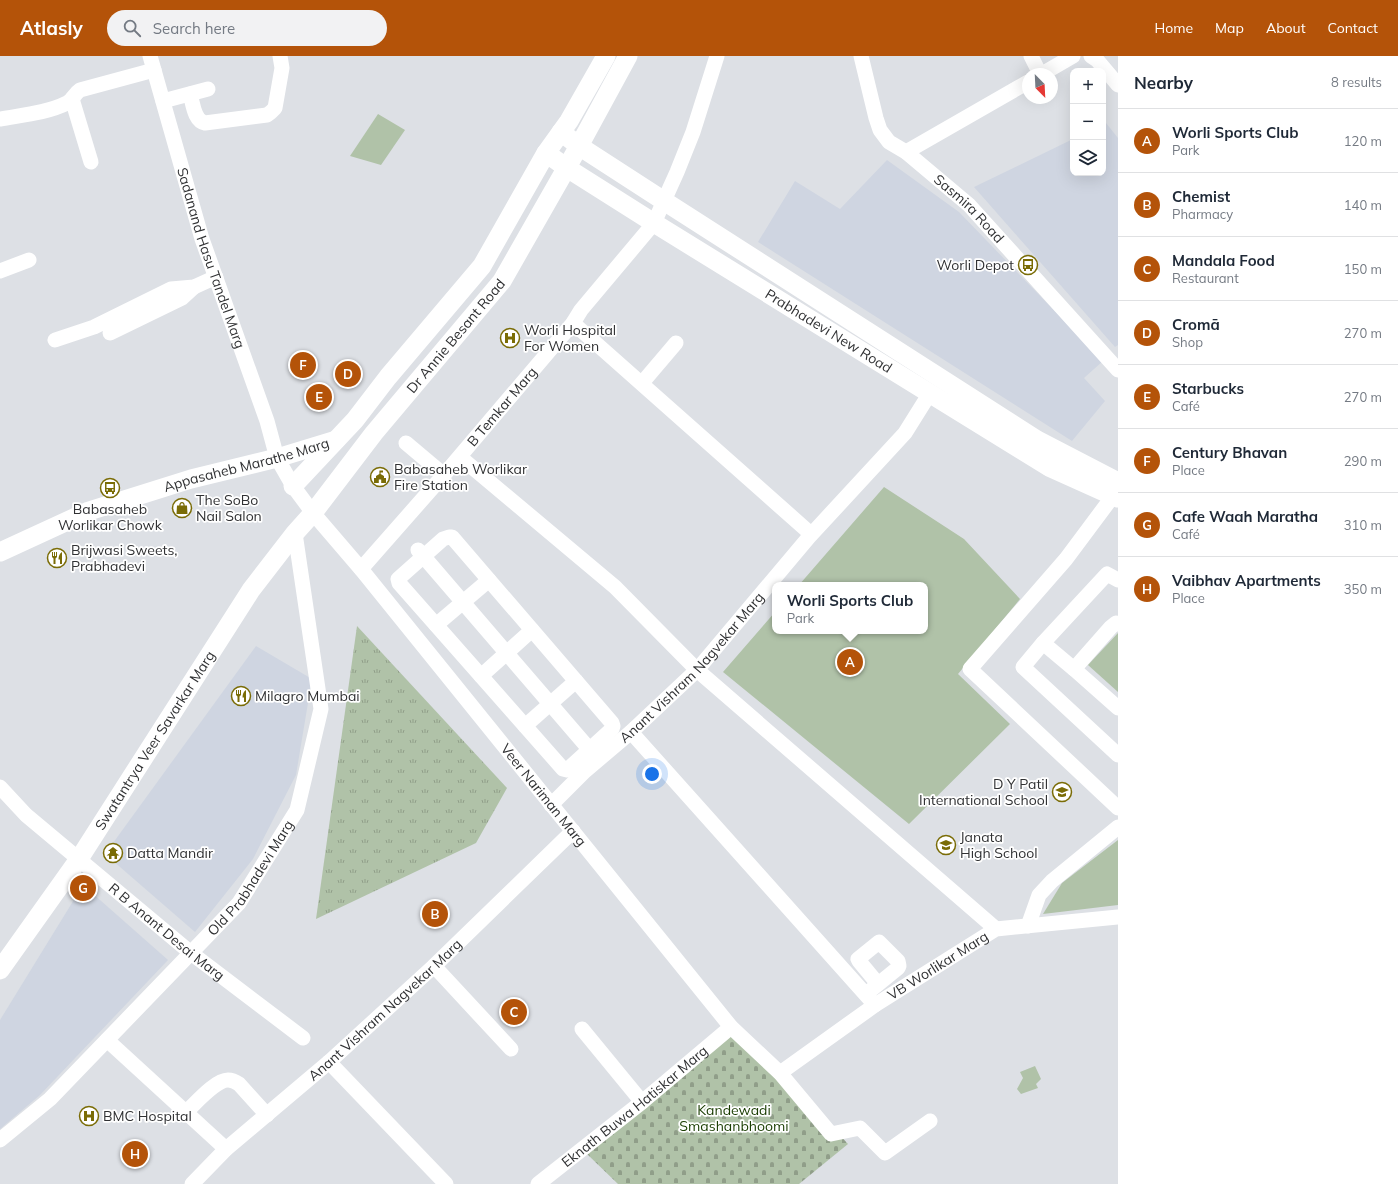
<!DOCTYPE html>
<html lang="en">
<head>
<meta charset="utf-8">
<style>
  body { margin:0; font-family:Mulish,sans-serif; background:#f2f2f3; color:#1f2937 }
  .controls { position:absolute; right:12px; top:12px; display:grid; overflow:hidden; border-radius:8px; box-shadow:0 4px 16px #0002 }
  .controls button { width:36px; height:36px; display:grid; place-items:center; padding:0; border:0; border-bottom:1px solid #e0e1e3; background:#fff; color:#1f2937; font:20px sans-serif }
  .compass { position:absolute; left:1022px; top:12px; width:36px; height:36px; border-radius:50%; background:#fff; box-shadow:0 4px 16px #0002; rotate:156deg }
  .you { position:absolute; left:652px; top:718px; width:14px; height:14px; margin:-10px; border:3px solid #fff; border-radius:50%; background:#1a73e8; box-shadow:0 0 0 6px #1a73e833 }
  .badge { display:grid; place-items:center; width:26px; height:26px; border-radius:50%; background:#b45309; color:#fff; font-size:13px; font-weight:700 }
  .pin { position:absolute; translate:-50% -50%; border:2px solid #fff; box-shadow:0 1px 4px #0006 }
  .popup { position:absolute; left:772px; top:526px; width:156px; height:52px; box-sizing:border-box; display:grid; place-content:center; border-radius:8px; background:#fff; filter:drop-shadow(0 1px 3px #0005); font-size:13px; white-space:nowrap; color:#747a83 }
  .popup b { font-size:15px; color:#1f2937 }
  .popup::after { content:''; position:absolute; left:50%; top:100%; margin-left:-8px; border:8px solid transparent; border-top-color:#fff }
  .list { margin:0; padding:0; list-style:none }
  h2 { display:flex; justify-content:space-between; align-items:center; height:52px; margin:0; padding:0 16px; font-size:17px }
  h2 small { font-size:13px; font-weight:400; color:#747a83 }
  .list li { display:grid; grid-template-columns:26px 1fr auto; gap:12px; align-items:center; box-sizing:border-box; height:64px; padding:0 16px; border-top:1px solid #e0e1e3 }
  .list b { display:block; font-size:15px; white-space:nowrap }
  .list p { margin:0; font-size:13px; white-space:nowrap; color:#747a83 }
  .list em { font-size:13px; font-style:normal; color:#747a83 }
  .icon { flex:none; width:22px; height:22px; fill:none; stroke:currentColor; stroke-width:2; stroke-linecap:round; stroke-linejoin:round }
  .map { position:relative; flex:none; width:1118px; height:1128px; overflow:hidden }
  header { display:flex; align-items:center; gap:24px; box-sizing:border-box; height:56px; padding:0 20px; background:#b45309; color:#fff }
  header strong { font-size:19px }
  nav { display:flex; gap:22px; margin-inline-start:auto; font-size:14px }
  .search { width:280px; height:36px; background:#f2f2f3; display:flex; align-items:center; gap:10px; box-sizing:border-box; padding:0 14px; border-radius:22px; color:#747a83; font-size:15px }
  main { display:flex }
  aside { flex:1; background:#fff }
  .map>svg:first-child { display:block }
  .built { fill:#cfd5e1 }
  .grass { fill:url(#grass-tufts) }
  .cemetery { fill:url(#cemetery-stones) }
  .park { fill:#b0c2a8 }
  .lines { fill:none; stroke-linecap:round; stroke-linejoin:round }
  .minor { stroke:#fff; stroke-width:15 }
  .major { stroke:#fff; stroke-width:19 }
  .labels { text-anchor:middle; stroke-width:3.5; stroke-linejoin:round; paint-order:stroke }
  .street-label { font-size:14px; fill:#303133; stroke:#fff }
  .poi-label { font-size:14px; fill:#303133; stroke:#fff; text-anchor:start }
  .park-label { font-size:14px; fill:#193c00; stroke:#fff }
</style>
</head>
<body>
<header>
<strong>Atlasly</strong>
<div class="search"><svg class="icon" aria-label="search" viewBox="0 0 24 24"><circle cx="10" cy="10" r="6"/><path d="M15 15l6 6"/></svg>Search here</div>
<nav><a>Home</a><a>Map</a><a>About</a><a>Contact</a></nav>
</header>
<main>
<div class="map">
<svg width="1118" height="1128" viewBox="0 0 1118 1128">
  <defs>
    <pattern id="grass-tufts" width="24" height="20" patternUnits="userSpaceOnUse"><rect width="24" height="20" fill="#b0c2a8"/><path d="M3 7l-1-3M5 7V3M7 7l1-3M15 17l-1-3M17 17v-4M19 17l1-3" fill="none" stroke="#909e89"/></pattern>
    <pattern id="cemetery-stones" width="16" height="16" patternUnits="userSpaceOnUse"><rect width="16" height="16" fill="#b0c2a8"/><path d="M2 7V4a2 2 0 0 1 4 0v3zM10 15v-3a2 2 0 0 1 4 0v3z" fill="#909e89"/></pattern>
  </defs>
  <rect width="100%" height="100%" fill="#dde0e5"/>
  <g class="built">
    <polygon points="1106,67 1118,82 1118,289 1115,291 974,131 1073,83 1073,117 1103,117 1103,68"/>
    <polygon points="887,104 959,156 1103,305 1084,322 1105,345 1072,385 758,186 795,125 840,153"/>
    <polygon points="256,590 312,623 296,719 253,803 195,876 105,798"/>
    <polygon points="83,829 168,904 40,1039 0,1073 0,964"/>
  </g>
  <polygon class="grass" points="357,570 507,732 476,787 316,863"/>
  <polygon class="cemetery" points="740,971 848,1088 799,1128 618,1128 587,1098"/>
  <g class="park">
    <polygon points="378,58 405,74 381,109 350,100"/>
    <polygon points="884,431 964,483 1020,543 958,618 1010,668 909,768 723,616 775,556 775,575 925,575 925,529 799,529"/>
    <polygon points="1118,577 1118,636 1088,609"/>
    <polygon points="1118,784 1118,849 1043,858 1062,827"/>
    <polygon points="1035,1010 1041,1023 1036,1028 1038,1032 1021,1038 1017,1033 1023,1022 1020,1016"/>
  </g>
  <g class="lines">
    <g class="minor">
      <path id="s1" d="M150,0l52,183 65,182 10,37 16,28 20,27 48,56 370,458 49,46 51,61 29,-6 25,25 45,-32"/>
      <path id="s2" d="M861,0l15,62 4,12 9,12 17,10 63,53 149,165"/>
      <polyline points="1031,0 1040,18"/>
      <polyline points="1091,0 1097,4 1118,29"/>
      <polyline points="1042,18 1073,0"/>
      <path d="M190,38c3,9 4,27 15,29l62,-8 4,-3 4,-4 7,-40 -2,-12"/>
      <polyline points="72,43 91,106"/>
      <polyline points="163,45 208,33"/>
      <path d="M0,63c22,-4 47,-6 67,-16 6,-3 7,-9 13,-13l74,-20"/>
      <polyline points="906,96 1028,26"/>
      <polyline points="0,215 29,204"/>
      <polyline points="573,267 811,478"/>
      <polyline points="110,277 182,242 194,231"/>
      <polyline points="55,284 94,271 171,233 194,231 216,221"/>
      <polyline points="642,327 676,287"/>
      <polyline points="406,387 444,419"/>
      <polyline points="460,401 615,531 697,614 996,873"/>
      <polyline points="1113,440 1066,503 970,613 1118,752"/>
      <polygon points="449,481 452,481 612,667 613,670 612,673 567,714 563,713 399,527 398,523 443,483"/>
      <polyline points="418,494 596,701"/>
      <path id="s3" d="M361,513l88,-100 124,-146 8,-13 73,-87 23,-51 16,-40 24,-76"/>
      <polyline points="1118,524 1107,518 1043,587 1023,611 1118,699"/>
      <polyline points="1118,568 1116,567 1111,571 1074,613 1118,652"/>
      <polyline points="436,569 489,524"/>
      <polyline points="1043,587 1074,613"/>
      <polyline points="481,620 532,574"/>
      <polyline points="525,670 576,625"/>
      <polyline points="631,676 875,949"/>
      <path id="s4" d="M0,731l26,28 165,138 112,85"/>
      <path id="s5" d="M551,749l34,-34 46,-39 66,-62 112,-133 96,-104 25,-40"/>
      <polyline points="1028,870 1039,839 1052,825 1118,771"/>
      <polyline points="434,910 511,993"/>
      <polyline points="866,938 898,912 899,910 898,905 879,886 858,903 859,905 878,928"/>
      <polyline points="582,973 642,1046"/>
      <polyline points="107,984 226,1093"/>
      <polyline points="329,1006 446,1128"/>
      <path id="s6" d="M780,1017l95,-68 121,-76 122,-12"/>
      <path d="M186,1056c9,-8 29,-32 42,-32 4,0 8,2 11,4l28,31"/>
      <path id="s7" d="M0,1084l50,-41 189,-196 58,-93 24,-101 -26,-176"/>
      <path id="s8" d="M192,1128l34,-35 103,-87 105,-96 139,-135"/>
      <path id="s9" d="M538,1128l104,-82 89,-75"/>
    </g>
    <g class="major">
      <polyline points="561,76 579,90 664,145 1037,384 1118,426"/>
      <path id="s10" d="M546,97l21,15 87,55 395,244 69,31"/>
      <polyline points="293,430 355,364 388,321 482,210 546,97 569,65 606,0"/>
      <path id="s11" d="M0,496l89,-41 102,-32 86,-21 59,-18"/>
      <path id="s12" d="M0,914l79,-111 172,-269 44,-57 18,-20 61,-80 128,-152 77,-135 49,-90"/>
    </g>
  </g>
  <defs>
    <g id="bus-ring" transform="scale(1)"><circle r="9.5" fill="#fff" stroke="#7a6c06" stroke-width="1.5"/><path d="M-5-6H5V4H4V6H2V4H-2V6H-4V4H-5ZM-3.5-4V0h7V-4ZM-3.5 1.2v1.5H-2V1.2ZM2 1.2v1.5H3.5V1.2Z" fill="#7a6c06"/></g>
    <g id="hospital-ring" transform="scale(1)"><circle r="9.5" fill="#fff" stroke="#7a6c06" stroke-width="1.5"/><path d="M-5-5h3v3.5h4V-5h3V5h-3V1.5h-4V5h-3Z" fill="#7a6c06"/></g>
    <g id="civic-ring" transform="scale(1)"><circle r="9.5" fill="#fff" stroke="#7a6c06" stroke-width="1.5"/><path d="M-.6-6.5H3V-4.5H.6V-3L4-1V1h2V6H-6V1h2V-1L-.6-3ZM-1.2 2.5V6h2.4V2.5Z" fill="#7a6c06"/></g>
    <g id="shop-ring" transform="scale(1)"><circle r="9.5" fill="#fff" stroke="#7a6c06" stroke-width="1.5"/><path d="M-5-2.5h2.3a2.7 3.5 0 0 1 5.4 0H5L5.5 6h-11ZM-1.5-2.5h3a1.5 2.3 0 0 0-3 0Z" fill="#7a6c06"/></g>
    <g id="restaurant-ring" transform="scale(1)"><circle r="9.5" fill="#fff" stroke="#7a6c06" stroke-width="1.5"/><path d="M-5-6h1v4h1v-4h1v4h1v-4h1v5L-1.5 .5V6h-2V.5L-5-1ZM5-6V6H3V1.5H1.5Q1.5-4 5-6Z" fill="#7a6c06"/></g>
    <g id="school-ring" transform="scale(1)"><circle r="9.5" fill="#fff" stroke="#7a6c06" stroke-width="1.5"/><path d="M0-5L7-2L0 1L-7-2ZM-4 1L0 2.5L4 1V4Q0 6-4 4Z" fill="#7a6c06"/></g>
    <g id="temple-ring" transform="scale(1)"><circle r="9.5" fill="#fff" stroke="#7a6c06" stroke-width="1.5"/><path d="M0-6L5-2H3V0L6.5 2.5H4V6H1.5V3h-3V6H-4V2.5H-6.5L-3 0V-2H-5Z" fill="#7a6c06"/></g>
  </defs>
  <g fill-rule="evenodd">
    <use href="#bus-ring" x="1028" y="209"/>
    <use href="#hospital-ring" x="510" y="282"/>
    <use href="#civic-ring" x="380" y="421"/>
    <use href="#bus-ring" x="110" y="432"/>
    <use href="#shop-ring" x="182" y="452"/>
    <use href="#restaurant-ring" x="57" y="502"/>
    <use href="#restaurant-ring" x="241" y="640"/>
    <use href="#school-ring" x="1062" y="736"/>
    <use href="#school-ring" x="946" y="789"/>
    <use href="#temple-ring" x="113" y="797"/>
    <use href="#hospital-ring" x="89" y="1060"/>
  </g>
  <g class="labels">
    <g class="street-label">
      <text dy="5" stroke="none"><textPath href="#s2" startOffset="196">Sasmira Road</textPath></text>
      <text dy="5" stroke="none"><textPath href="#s1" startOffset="211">Sadanand Hasu Tandel Marg</textPath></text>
      <text dy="5" stroke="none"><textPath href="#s10" startOffset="334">Prabhadevi New Road</textPath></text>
      <text dy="5" stroke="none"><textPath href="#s12" startOffset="782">Dr Annie Besant Road</textPath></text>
      <text dy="5" stroke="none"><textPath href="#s3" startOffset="215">B Temkar Marg</textPath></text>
      <text dy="5" stroke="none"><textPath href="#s11" startOffset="262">Appasaheb Marathe Marg</textPath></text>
      <text dy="5" stroke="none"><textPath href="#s5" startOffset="197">Anant Vishram Nagvekar Marg</textPath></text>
      <text dy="5" stroke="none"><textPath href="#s12" startOffset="277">Swatantrya Veer Savarkar Marg</textPath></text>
      <text dy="5" stroke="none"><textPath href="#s1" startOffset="852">Veer Nariman Marg</textPath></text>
      <text dy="5" stroke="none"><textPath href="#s7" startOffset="364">Old Prabhadevi Marg</textPath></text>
      <text dy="5" stroke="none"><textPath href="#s4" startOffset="221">R B Anant Desai Marg</textPath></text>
      <text dy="5" stroke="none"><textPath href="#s6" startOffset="191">VB Worlikar Marg</textPath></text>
      <text dy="5" stroke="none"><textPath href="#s8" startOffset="260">Anant Vishram Nagvekar Marg</textPath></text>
      <text dy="5" stroke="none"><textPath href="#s9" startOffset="124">Eknath Buwa Hatiskar Marg</textPath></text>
    </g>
    <g class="poi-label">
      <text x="1014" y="214" text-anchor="end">Worli Depot</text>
      <text x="524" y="279">Worli Hospital<tspan x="524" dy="16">For Women</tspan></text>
      <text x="394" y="418">Babasaheb Worlikar<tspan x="394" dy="16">Fire Station</tspan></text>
      <text x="196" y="449">The SoBo<tspan x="196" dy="16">Nail Salon</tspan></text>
      <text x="110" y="458" text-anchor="middle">Babasaheb<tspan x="110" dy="16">Worlikar Chowk</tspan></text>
      <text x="71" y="499">Brijwasi Sweets,<tspan x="71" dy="16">Prabhadevi</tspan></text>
      <text x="255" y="645">Milagro Mumbai</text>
      <text x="1048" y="733" text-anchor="end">D Y Patil<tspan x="1048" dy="16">International School</tspan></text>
      <text x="960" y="786">Janata<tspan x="960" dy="16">High School</tspan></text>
      <text x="127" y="802">Datta Mandir</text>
      <text x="103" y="1065">BMC Hospital</text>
    </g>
    <g class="park-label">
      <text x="734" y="1059">Kandewadi<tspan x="734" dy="16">Smashanbhoomi</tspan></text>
    </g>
  </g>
</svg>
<div class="controls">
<button>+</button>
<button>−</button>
<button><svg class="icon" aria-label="layers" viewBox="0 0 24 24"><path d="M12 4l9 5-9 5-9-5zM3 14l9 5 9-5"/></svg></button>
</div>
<svg class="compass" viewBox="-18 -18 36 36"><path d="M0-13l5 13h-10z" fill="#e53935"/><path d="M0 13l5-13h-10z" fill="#747a83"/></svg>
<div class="you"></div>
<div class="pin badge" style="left:850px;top:606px">A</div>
<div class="popup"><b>Worli Sports Club</b>Park</div>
<div class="pin badge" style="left:435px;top:858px">B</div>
<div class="pin badge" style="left:514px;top:956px">C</div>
<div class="pin badge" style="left:348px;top:318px">D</div>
<div class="pin badge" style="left:319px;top:341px">E</div>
<div class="pin badge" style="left:303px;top:309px">F</div>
<div class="pin badge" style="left:83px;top:832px">G</div>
<div class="pin badge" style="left:135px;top:1098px">H</div>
</div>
<aside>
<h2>Nearby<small>8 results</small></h2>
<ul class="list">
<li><span class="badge">A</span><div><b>Worli Sports Club</b><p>Park</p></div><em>120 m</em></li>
<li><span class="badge">B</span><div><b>Chemist</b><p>Pharmacy</p></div><em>140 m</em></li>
<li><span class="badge">C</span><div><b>Mandala Food</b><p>Restaurant</p></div><em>150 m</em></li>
<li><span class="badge">D</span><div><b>Cromā</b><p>Shop</p></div><em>270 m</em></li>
<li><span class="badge">E</span><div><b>Starbucks</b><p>Café</p></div><em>270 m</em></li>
<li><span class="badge">F</span><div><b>Century Bhavan</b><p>Place</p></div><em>290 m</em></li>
<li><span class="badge">G</span><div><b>Cafe Waah Maratha</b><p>Café</p></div><em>310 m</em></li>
<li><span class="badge">H</span><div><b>Vaibhav Apartments</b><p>Place</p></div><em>350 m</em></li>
</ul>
</aside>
</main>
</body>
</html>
